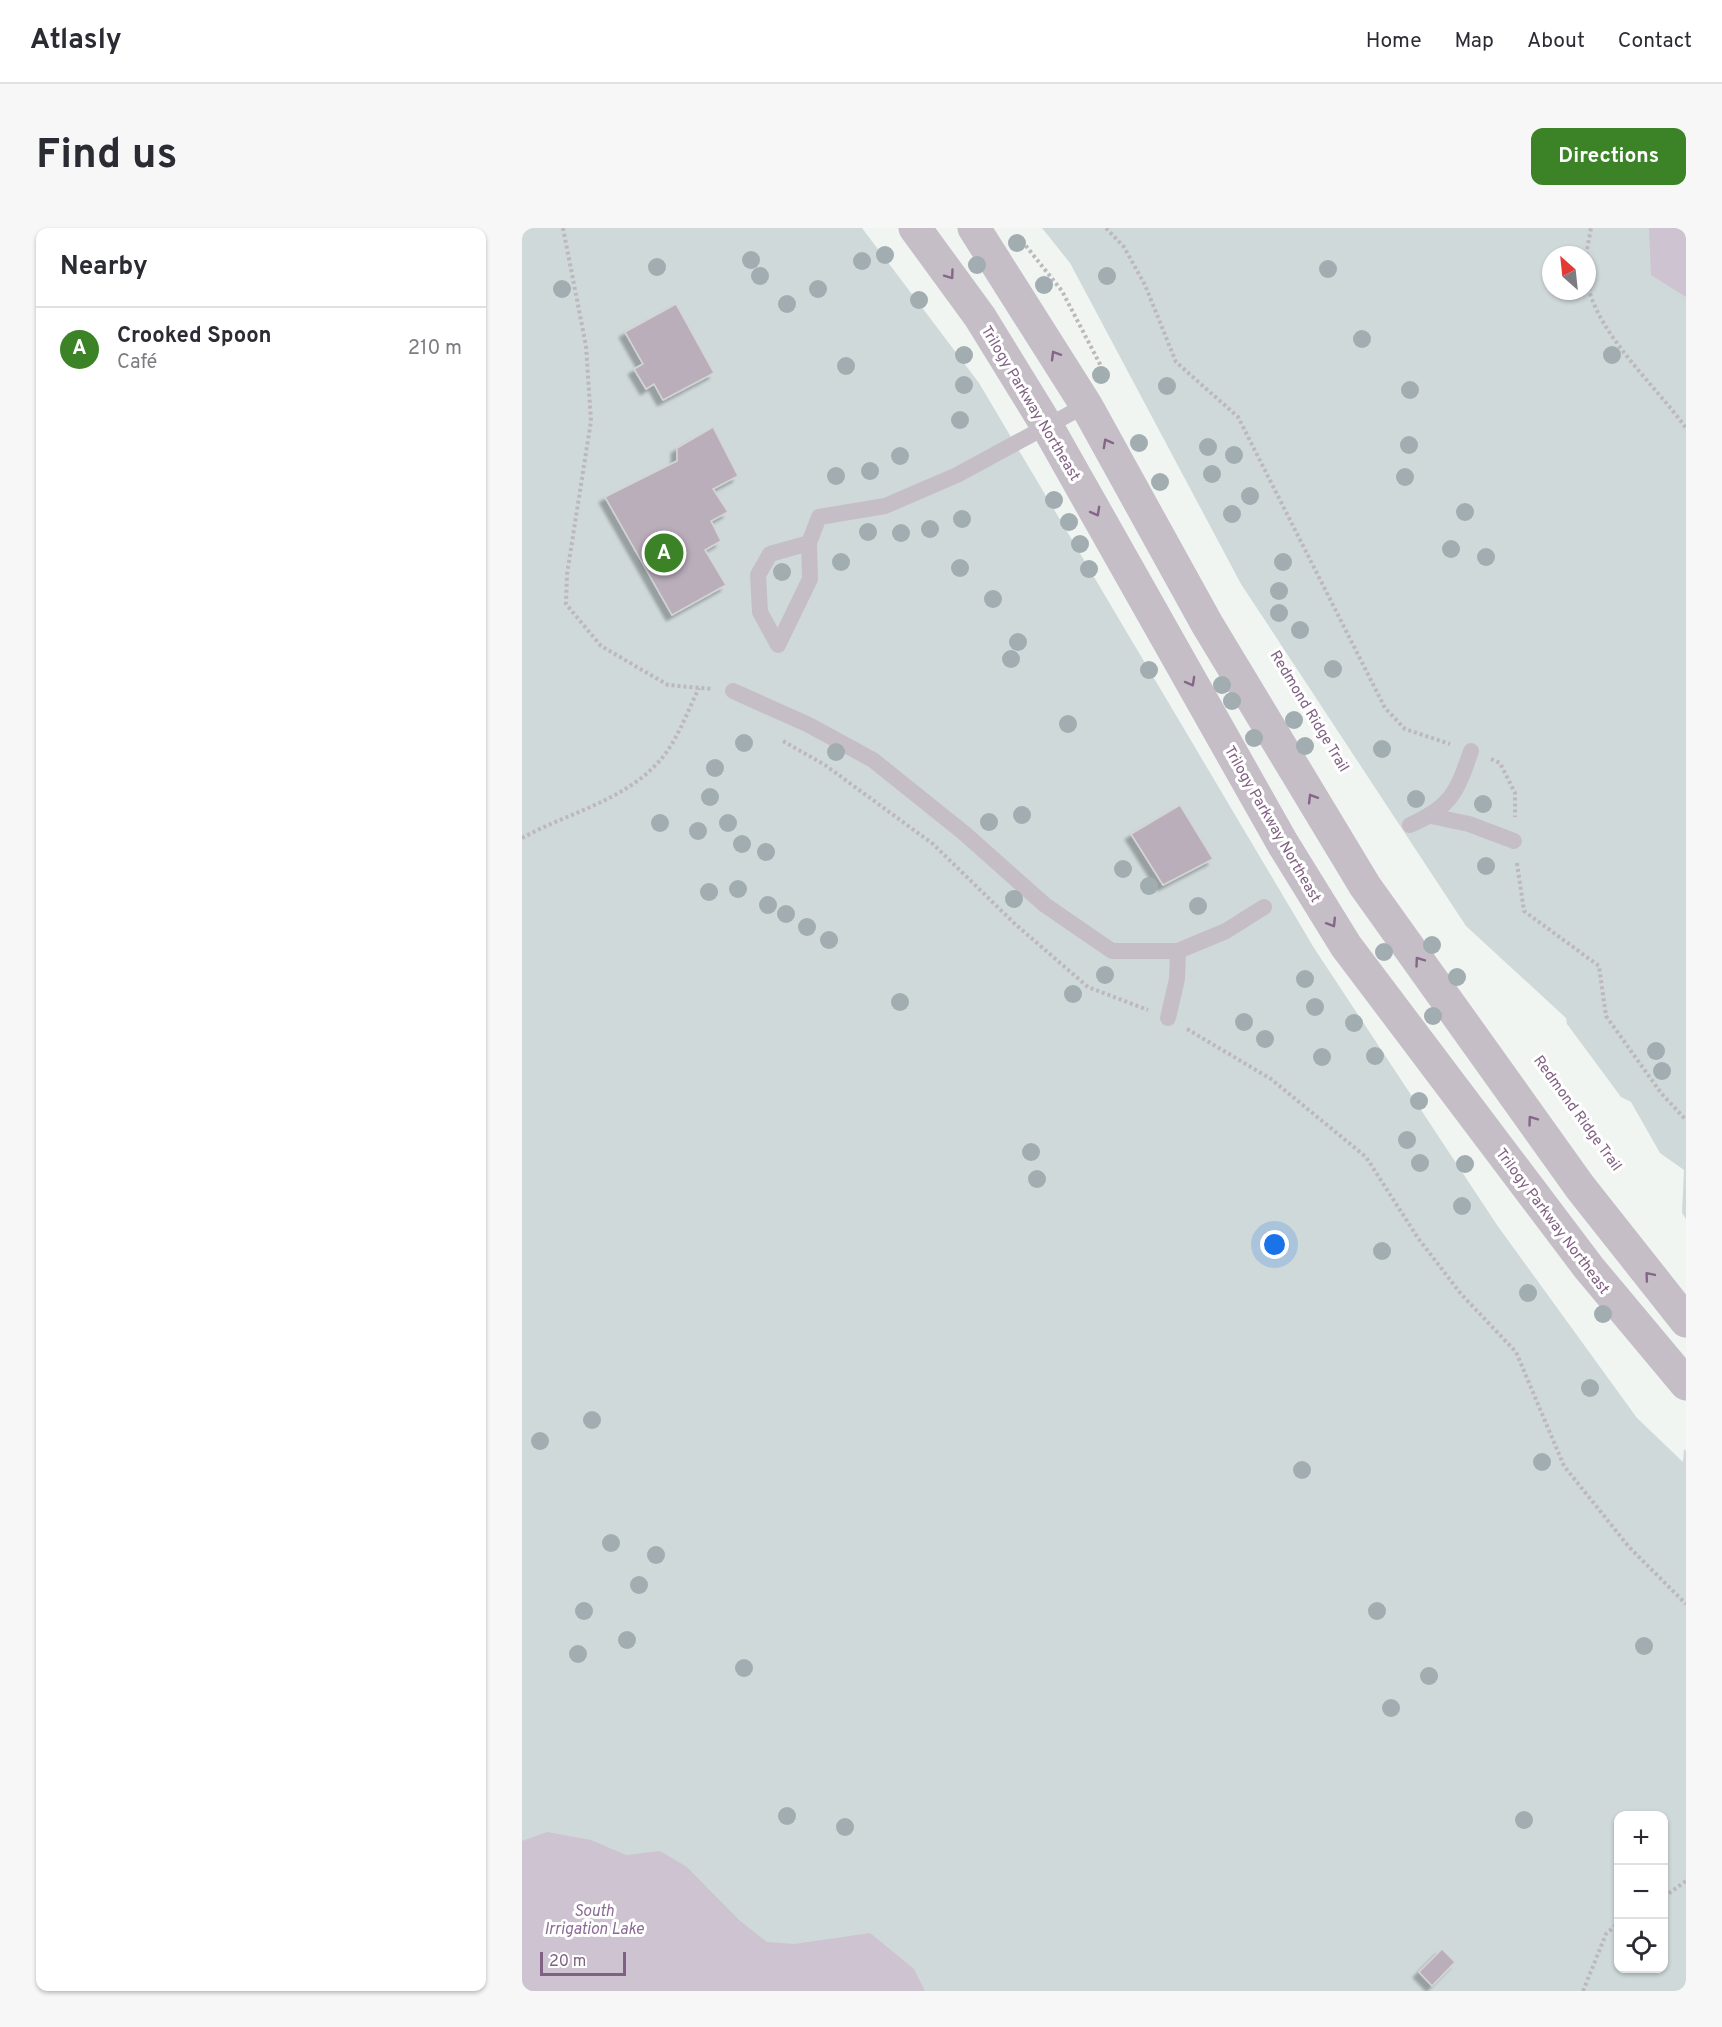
<!DOCTYPE html>
<html lang="en">
<head>
<meta charset="utf-8">
<style>
  body { margin:0; font-family:Overpass,sans-serif; background:#f7f7f7; color:#2b2b33 }
  .controls { position:absolute; right:18px; bottom:18px; display:grid; overflow:hidden; border-radius:12px; box-shadow:0 2px 4px #0004 }
  .controls button { width:54px; height:54px; display:grid; place-items:center; padding:0; border:0; border-bottom:2px solid #e1e1e2; background:#fff; color:#2b2b33; font:30px sans-serif }
  .compass { position:absolute; left:1020px; top:18px; width:54px; height:54px; border-radius:50%; background:#fff; box-shadow:0 2px 4px #0004; rotate:333deg }
  .scale { position:absolute; left:18px; bottom:15px; width:86px; box-sizing:border-box; padding-left:6px; border:3px solid #816183; border-top:0; font-size:16px; line-height:21px; white-space:nowrap; color:#816183; -webkit-text-stroke:4px #fff; paint-order:stroke }
  .you { position:absolute; left:753px; top:1017px; width:21px; height:21px; margin:-15px; border:4px solid #fff; border-radius:50%; background:#1a73e8; box-shadow:0 0 0 9px #1a73e833 }
  .badge { display:grid; place-items:center; width:39px; height:39px; border-radius:50%; background:#3b8326; color:#fff; font-size:20px; font-weight:700 }
  .pin { position:absolute; translate:-50% -50%; border:3px solid #fff; box-shadow:0 2px 6px #0006 }
  .list { margin:0; padding:0; list-style:none }
  h2 { display:flex; justify-content:space-between; align-items:center; height:78px; margin:0; padding:0 24px; font-size:26px }
  h2 small { font-size:20px; font-weight:400; color:#7c7c81 }
  .list li { display:grid; grid-template-columns:39px 1fr auto; gap:18px; align-items:center; box-sizing:border-box; height:84px; padding:0 24px; border-top:2px solid #e1e1e2 }
  .list b { display:block; font-size:22px; white-space:nowrap }
  .list p { margin:0; font-size:20px; white-space:nowrap; color:#7c7c81 }
  .list em { font-size:20px; font-style:normal; color:#7c7c81 }
  .icon { flex:none; width:33px; height:33px; fill:none; stroke:currentColor; stroke-width:2; stroke-linecap:round; stroke-linejoin:round }
  .map { position:relative; flex:none; width:1164px; height:1763px; overflow:hidden; border-radius:12px }
  header { display:flex; align-items:center; gap:36px; box-sizing:border-box; height:84px; padding:0 30px; background:#fff; border-bottom:2px solid #e1e1e2 }
  header strong { font-size:28px }
  nav { display:flex; gap:33px; margin-inline-start:auto; font-size:21px }
  .intro { display:flex; align-items:center; justify-content:space-between; box-sizing:border-box; height:144px; padding:0 36px }
  h1 { margin:0; font-size:42px }
  .button { padding:15px 27px; border-radius:12px; background:#3b8326; color:#fff; font-size:21px; font-weight:700 }
  main { display:flex; gap:36px; padding:0 36px }
  aside { flex:1; background:#fff; border-radius:12px; box-shadow:0 2px 4px #0004 }
  .map>svg:first-child { display:block }
  .green { fill:#cfd9da; fill-rule:evenodd }
  .water { fill:#cec3d0 }
  .building { fill:#baaebb; stroke:#d3d5d4; stroke-width:1.5; filter:url(#shadow) }
  .lines { fill:none; stroke-linecap:round; stroke-linejoin:round }
  .path { stroke:#bdb8be; stroke-width:4; stroke-dasharray:3 3; stroke-linecap:butt }
  .service { stroke:#c6bec7; stroke-width:16 }
  .tertiary { stroke:#c6bec7; stroke-width:33 }
  .tree { fill:#a1adb0 }
  .oneway { stroke:#846686 }
  .labels { text-anchor:middle; stroke-width:6; stroke-linejoin:round; paint-order:stroke }
  .street-label { font-size:15px; fill:#816183; stroke:#fff }
  .water-label { font-size:16px; font-style:italic; fill:#8c6b96; stroke:#fff }
</style>
</head>
<body>
<header>
<strong>Atlasly</strong>
<nav><a>Home</a><a>Map</a><a>About</a><a>Contact</a></nav>
</header>
<div class="intro"><h1>Find us</h1><a class="button">Directions</a></div>
<main>
<aside>
<h2>Nearby<small></small></h2>
<ul class="list">
<li><span class="badge">A</span><div><b>Crooked Spoon</b><p>Café</p></div><em>210 m</em></li>
</ul>
</aside>
<div class="map">
<svg width="1164" height="1763" viewBox="0 0 1164 1763">
  <defs>
    <filter id="shadow"><feDropShadow dx="-5.5" dy="5.5" stdDeviation="1.5" flood-color="#0004"/></filter>
  </defs>
  <rect width="100%" height="100%" fill="#f0f5f2"/>
  <g class="green">
    <path d="M0,0h340l117,155 335,565 183,277 140,193 46,44 1,-13 2,2v540h-1164zM1096,1588h46v152h-46z"/>
    <path d="M520,0h644v991l-4,-6 2,-43 -24,-17 -29,-51 -10,-5 -54,-73 -1,-6 -100,-92 -225,-342 -171,-321zM1029,27h36v36h-36z"/>
  </g>
  <g class="water">
    <polygon points="1127,0 1164,0 1164,69 1129,47"/>
    <polygon points="25,1604 69,1612 104,1627 138,1623 165,1639 217,1692 245,1714 272,1716 348,1705 392,1741 403,1763 0,1763 0,1613"/>
  </g>
  <g class="building">
    <polygon points="154,76 192,145 141,172 132,156 124,161 112,141 121,136 103,104"/>
    <polygon points="191,199 216,248 191,261 206,284 189,293 199,313 183,322 204,357 150,387 83,269 155,233 155,220"/>
    <polygon points="658,577 691,631 641,657 609,606"/>
    <polygon points="920,1721 933,1734 910,1758 897,1744"/>
  </g>
  <g class="lines">
    <g class="path">
      <polyline points="41,0 64,118 69,193 45,346 44,376 79,418 146,457 190,461"/>
      <polyline points="584,0 602,19 623,57 654,134 716,189 863,480 883,501 928,516"/>
      <polyline points="500,13 540,63 580,140"/>
      <polyline points="1064,27 1069,0"/>
      <path d="M1065,54c10,52 68,103 99,146"/>
      <polyline points="261,513 303,537 411,616 493,696 566,759 626,782"/>
      <polyline points="969,531 978,535 993,565 993,589"/>
      <path d="M0,610c47,-26 104,-37 140,-80 16,-19 26,-48 37,-70"/>
      <polyline points="995,635 1002,683 1077,738 1084,788 1139,865 1164,892"/>
      <polyline points="665,801 749,851 844,929 896,1010 939,1066 994,1124 1042,1238 1107,1319 1164,1376"/>
      <polyline points="1142,1669 1164,1653"/>
      <polyline points="1061,1763 1084,1706 1096,1695"/>
    </g>
    <g class="service">
      <polyline points="287,315 248,326 236,347 238,384 256,417 288,351 287,315 297,289 363,278 435,247 564,177"/>
      <polyline points="211,463 287,497 351,532 442,605 523,677 590,723 656,723 704,703 742,679"/>
      <polyline points="909,588 947,596 992,613"/>
      <path d="M888,597c41,-18 47,-33 61,-74"/>
      <polyline points="646,790 655,751 656,723"/>
    </g>
    <g class="tertiary">
      <polyline points="393,0 458,89 525,198 761,616 824,718 1067,1040 1164,1156"/>
      <polyline points="452,0 564,177 685,396 843,658 1058,959 1164,1093"/>
    </g>
  </g>
  <g class="tree">
    <circle cx="495" cy="15" r="9"/>
    <circle cx="363" cy="27" r="9"/>
    <circle cx="229" cy="32" r="9"/>
    <circle cx="340" cy="33" r="9"/>
    <circle cx="455" cy="37" r="9"/>
    <circle cx="135" cy="39" r="9"/>
    <circle cx="806" cy="41" r="9"/>
    <circle cx="238" cy="48" r="9"/>
    <circle cx="585" cy="48" r="9"/>
    <circle cx="522" cy="57" r="9"/>
    <circle cx="40" cy="61" r="9"/>
    <circle cx="296" cy="61" r="9"/>
    <circle cx="397" cy="72" r="9"/>
    <circle cx="265" cy="76" r="9"/>
    <circle cx="840" cy="111" r="9"/>
    <circle cx="442" cy="127" r="9"/>
    <circle cx="1090" cy="127" r="9"/>
    <circle cx="324" cy="138" r="9"/>
    <circle cx="579" cy="147" r="9"/>
    <circle cx="442" cy="157" r="9"/>
    <circle cx="645" cy="158" r="9"/>
    <circle cx="888" cy="162" r="9"/>
    <circle cx="438" cy="192" r="9"/>
    <circle cx="617" cy="215" r="9"/>
    <circle cx="887" cy="217" r="9"/>
    <circle cx="686" cy="219" r="9"/>
    <circle cx="712" cy="227" r="9"/>
    <circle cx="378" cy="228" r="9"/>
    <circle cx="348" cy="243" r="9"/>
    <circle cx="690" cy="246" r="9"/>
    <circle cx="314" cy="248" r="9"/>
    <circle cx="883" cy="249" r="9"/>
    <circle cx="638" cy="254" r="9"/>
    <circle cx="728" cy="268" r="9"/>
    <circle cx="532" cy="272" r="9"/>
    <circle cx="943" cy="284" r="9"/>
    <circle cx="710" cy="286" r="9"/>
    <circle cx="440" cy="291" r="9"/>
    <circle cx="547" cy="294" r="9"/>
    <circle cx="408" cy="301" r="9"/>
    <circle cx="346" cy="304" r="9"/>
    <circle cx="379" cy="305" r="9"/>
    <circle cx="558" cy="316" r="9"/>
    <circle cx="929" cy="321" r="9"/>
    <circle cx="964" cy="329" r="9"/>
    <circle cx="319" cy="334" r="9"/>
    <circle cx="761" cy="334" r="9"/>
    <circle cx="438" cy="340" r="9"/>
    <circle cx="567" cy="341" r="9"/>
    <circle cx="260" cy="344" r="9"/>
    <circle cx="757" cy="363" r="9"/>
    <circle cx="471" cy="371" r="9"/>
    <circle cx="757" cy="385" r="9"/>
    <circle cx="778" cy="402" r="9"/>
    <circle cx="496" cy="414" r="9"/>
    <circle cx="489" cy="431" r="9"/>
    <circle cx="811" cy="441" r="9"/>
    <circle cx="627" cy="442" r="9"/>
    <circle cx="700" cy="457" r="9"/>
    <circle cx="710" cy="473" r="9"/>
    <circle cx="772" cy="492" r="9"/>
    <circle cx="546" cy="496" r="9"/>
    <circle cx="732" cy="510" r="9"/>
    <circle cx="222" cy="515" r="9"/>
    <circle cx="783" cy="518" r="9"/>
    <circle cx="860" cy="521" r="9"/>
    <circle cx="314" cy="524" r="9"/>
    <circle cx="193" cy="540" r="9"/>
    <circle cx="188" cy="569" r="9"/>
    <circle cx="894" cy="571" r="9"/>
    <circle cx="961" cy="576" r="9"/>
    <circle cx="500" cy="587" r="9"/>
    <circle cx="467" cy="594" r="9"/>
    <circle cx="138" cy="595" r="9"/>
    <circle cx="206" cy="595" r="9"/>
    <circle cx="176" cy="603" r="9"/>
    <circle cx="220" cy="616" r="9"/>
    <circle cx="244" cy="624" r="9"/>
    <circle cx="964" cy="638" r="9"/>
    <circle cx="601" cy="641" r="9"/>
    <circle cx="627" cy="658" r="9"/>
    <circle cx="216" cy="661" r="9"/>
    <circle cx="187" cy="664" r="9"/>
    <circle cx="492" cy="671" r="9"/>
    <circle cx="246" cy="677" r="9"/>
    <circle cx="676" cy="678" r="9"/>
    <circle cx="264" cy="686" r="9"/>
    <circle cx="285" cy="699" r="9"/>
    <circle cx="307" cy="712" r="9"/>
    <circle cx="910" cy="717" r="9"/>
    <circle cx="862" cy="724" r="9"/>
    <circle cx="583" cy="747" r="9"/>
    <circle cx="935" cy="749" r="9"/>
    <circle cx="783" cy="751" r="9"/>
    <circle cx="551" cy="766" r="9"/>
    <circle cx="378" cy="774" r="9"/>
    <circle cx="793" cy="779" r="9"/>
    <circle cx="911" cy="788" r="9"/>
    <circle cx="722" cy="794" r="9"/>
    <circle cx="832" cy="795" r="9"/>
    <circle cx="743" cy="811" r="9"/>
    <circle cx="1134" cy="823" r="9"/>
    <circle cx="853" cy="828" r="9"/>
    <circle cx="800" cy="829" r="9"/>
    <circle cx="1140" cy="843" r="9"/>
    <circle cx="897" cy="873" r="9"/>
    <circle cx="885" cy="912" r="9"/>
    <circle cx="509" cy="924" r="9"/>
    <circle cx="898" cy="935" r="9"/>
    <circle cx="943" cy="936" r="9"/>
    <circle cx="515" cy="951" r="9"/>
    <circle cx="940" cy="978" r="9"/>
    <circle cx="860" cy="1023" r="9"/>
    <circle cx="1006" cy="1065" r="9"/>
    <circle cx="1081" cy="1086" r="9"/>
    <circle cx="1068" cy="1160" r="9"/>
    <circle cx="70" cy="1192" r="9"/>
    <circle cx="18" cy="1213" r="9"/>
    <circle cx="1020" cy="1234" r="9"/>
    <circle cx="780" cy="1242" r="9"/>
    <circle cx="89" cy="1315" r="9"/>
    <circle cx="134" cy="1327" r="9"/>
    <circle cx="117" cy="1357" r="9"/>
    <circle cx="62" cy="1383" r="9"/>
    <circle cx="855" cy="1383" r="9"/>
    <circle cx="105" cy="1412" r="9"/>
    <circle cx="1122" cy="1418" r="9"/>
    <circle cx="56" cy="1426" r="9"/>
    <circle cx="222" cy="1440" r="9"/>
    <circle cx="907" cy="1448" r="9"/>
    <circle cx="869" cy="1480" r="9"/>
    <circle cx="265" cy="1588" r="9"/>
    <circle cx="1002" cy="1592" r="9"/>
    <circle cx="323" cy="1599" r="9"/>
  </g>
  <defs><path id="oneway-chevron" d="M-2-3.5L2.5 0L-2 3.5" fill="none" stroke-width="1.6" stroke-linecap="round" stroke-linejoin="round" transform="scale(1.5)"/></defs>
  <g class="oneway">
    <use href="#oneway-chevron" transform="translate(428 47) rotate(54)"/>
    <use href="#oneway-chevron" transform="translate(533 127) rotate(-121)"/>
    <use href="#oneway-chevron" transform="translate(585 215) rotate(-119)"/>
    <use href="#oneway-chevron" transform="translate(574 284) rotate(61)"/>
    <use href="#oneway-chevron" transform="translate(669 454) rotate(61)"/>
    <use href="#oneway-chevron" transform="translate(790 570) rotate(-121)"/>
    <use href="#oneway-chevron" transform="translate(810 695) rotate(58)"/>
    <use href="#oneway-chevron" transform="translate(897 733) rotate(-126)"/>
    <use href="#oneway-chevron" transform="translate(1010 892) rotate(-126)"/>
    <use href="#oneway-chevron" transform="translate(1127 1048) rotate(-130)"/>
  </g>
  <g class="labels">
    <g class="street-label">
      <text transform="translate(509 175) rotate(59)" y="5">Trilogy Parkway Northeast</text>
      <text transform="translate(788 483) rotate(59)" y="5">Redmond Ridge Trail</text>
      <text transform="translate(751 596) rotate(60)" y="5">Trilogy Parkway Northeast</text>
      <text transform="translate(1056 885) rotate(54)" y="5">Redmond Ridge Trail</text>
      <text transform="translate(1031 993) rotate(53)" y="5">Trilogy Parkway Northeast</text>
    </g>
    <g class="water-label">
      <text x="72" y="1688">South<tspan x="72" dy="18">Irrigation Lake</tspan></text>
    </g>
  </g>
</svg>
<div class="controls">
<button>+</button>
<button>−</button>
<button><svg class="icon" aria-label="locate" viewBox="0 0 24 24"><circle cx="12" cy="12" r="6"/><path d="M12 2v4M12 18v4M2 12h4M18 12h4"/></svg></button>
</div>
<svg class="compass" viewBox="-18 -18 36 36"><path d="M0-13l5 13h-10z" fill="#e53935"/><path d="M0 13l5-13h-10z" fill="#7c7c81"/></svg>
<div class="scale">20 m</div>
<div class="you"></div>
<div class="pin badge" style="left:142px;top:325px">A</div>
</div>
</main>
</body>
</html>
